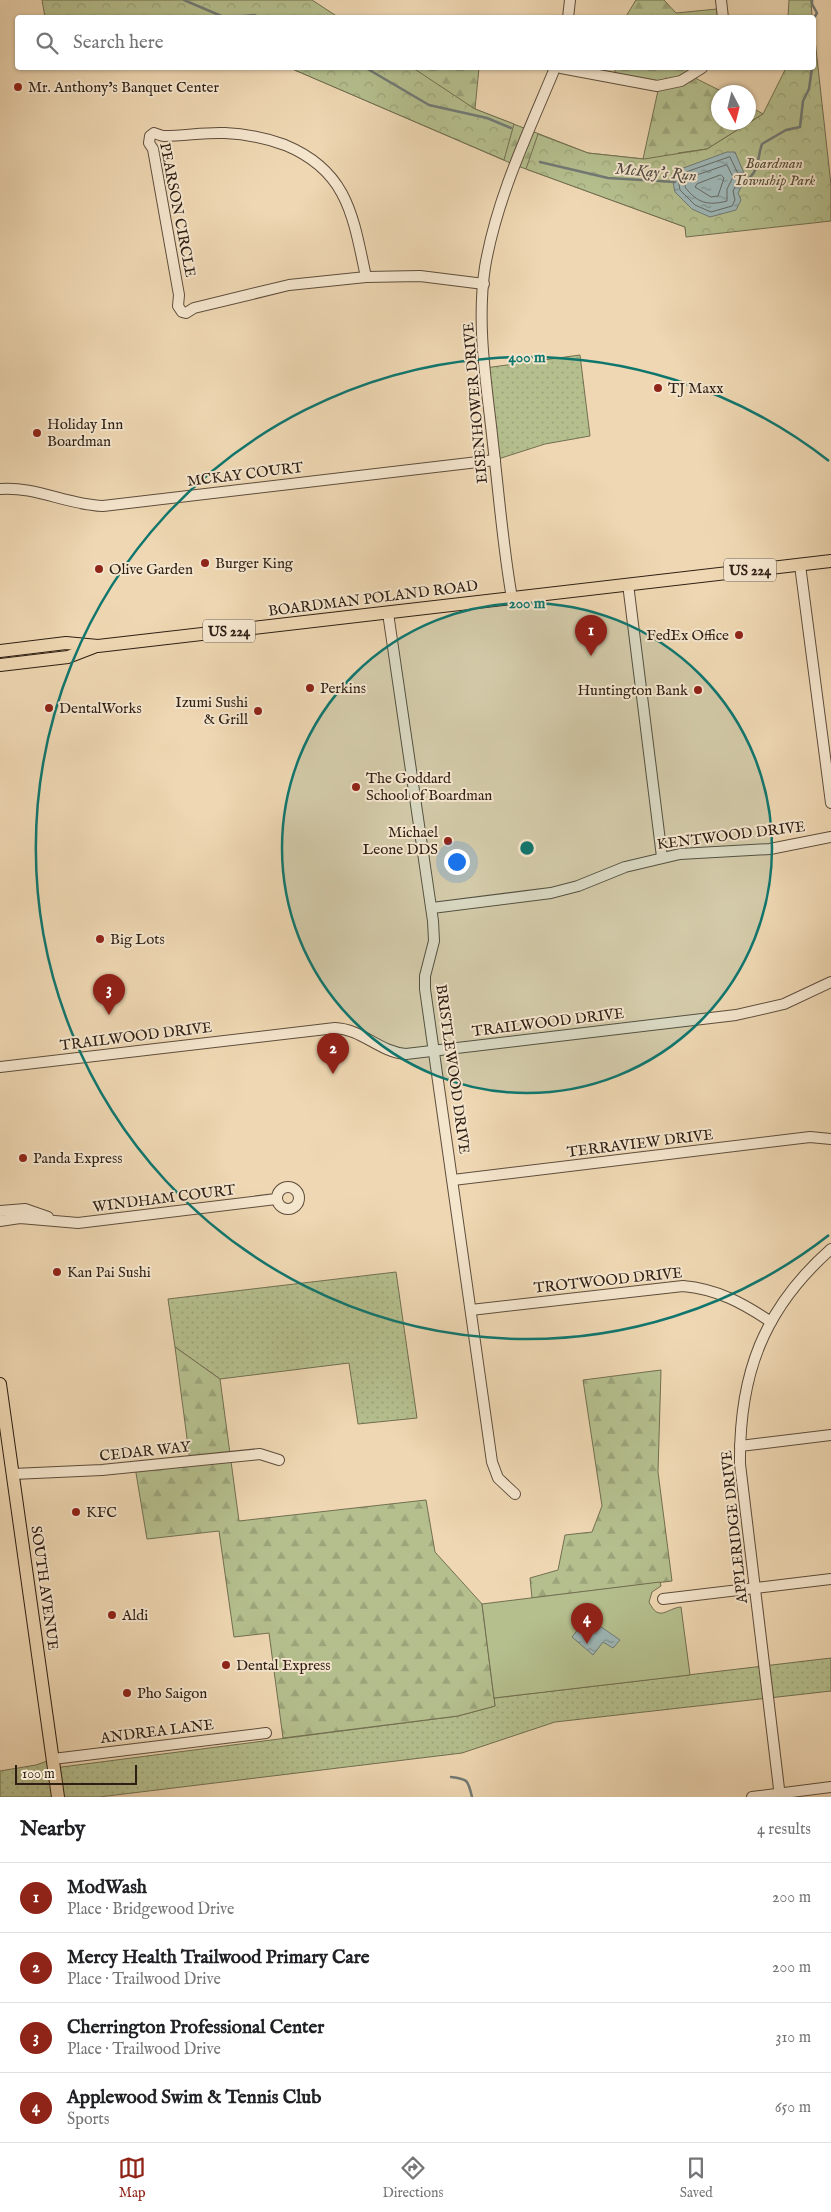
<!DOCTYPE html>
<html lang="en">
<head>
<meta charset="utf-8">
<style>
  body { margin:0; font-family:"IM FELL English",serif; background:#f2f2f2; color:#202124 }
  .compass { position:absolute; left:711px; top:85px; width:45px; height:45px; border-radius:50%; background:#fff; box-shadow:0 1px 4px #0004; rotate:173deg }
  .scale { position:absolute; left:15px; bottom:12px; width:122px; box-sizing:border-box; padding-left:5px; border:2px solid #2e1f14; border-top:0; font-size:14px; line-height:18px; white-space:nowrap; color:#2e1f14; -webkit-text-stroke:4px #f4e5cd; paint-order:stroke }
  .you { position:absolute; left:456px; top:861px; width:18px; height:18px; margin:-12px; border:4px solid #fff; border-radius:50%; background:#1a73e8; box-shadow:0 0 0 8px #1a73e833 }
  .badge { display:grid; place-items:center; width:32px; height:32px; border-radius:50%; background:#8f2418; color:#fff; font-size:16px; font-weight:700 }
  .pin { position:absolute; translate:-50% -41px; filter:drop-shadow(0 1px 2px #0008) }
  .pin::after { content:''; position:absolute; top:26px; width:18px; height:15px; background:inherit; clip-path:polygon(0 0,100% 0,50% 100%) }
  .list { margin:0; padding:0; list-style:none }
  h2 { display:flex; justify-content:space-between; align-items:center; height:65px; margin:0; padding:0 20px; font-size:21px }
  h2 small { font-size:16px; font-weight:400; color:#757577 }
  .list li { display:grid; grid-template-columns:32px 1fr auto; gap:15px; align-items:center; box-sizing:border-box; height:70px; padding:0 20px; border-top:1px solid #e0e0e0 }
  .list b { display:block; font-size:19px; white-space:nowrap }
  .list p { margin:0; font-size:16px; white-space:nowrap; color:#757577 }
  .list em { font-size:16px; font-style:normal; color:#757577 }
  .icon { flex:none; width:28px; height:28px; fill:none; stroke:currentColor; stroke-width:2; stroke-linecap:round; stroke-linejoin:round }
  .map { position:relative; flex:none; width:831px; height:1797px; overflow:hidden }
  .search { position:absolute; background:#fff; box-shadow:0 1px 4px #0004; left:15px; right:15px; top:15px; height:55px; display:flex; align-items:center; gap:12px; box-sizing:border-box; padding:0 18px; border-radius:5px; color:#757577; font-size:19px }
  .sheet { height:345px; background:#fff }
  nav { display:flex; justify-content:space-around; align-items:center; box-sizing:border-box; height:70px; border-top:1px solid #e0e0e0; background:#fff; font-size:14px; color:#757577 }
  nav a { display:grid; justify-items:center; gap:2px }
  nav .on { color:#8f2418 }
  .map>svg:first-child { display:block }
  .grass { fill:url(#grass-dots); stroke:#726f51 }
  .forest { fill:url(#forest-firs); stroke:#726f51 }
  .park { fill:url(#park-crowns); stroke:#726f51 }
  .pitch { fill:#b5bf8e; stroke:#726f51 }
  .water { fill:url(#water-ripples); stroke:#717a76 }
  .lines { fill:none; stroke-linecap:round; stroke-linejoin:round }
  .shore { stroke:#666b66; stroke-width:1 }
  .stream { stroke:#717a76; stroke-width:2.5 }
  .minor-casing { stroke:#5e4d3c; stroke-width:12 }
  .major-casing { stroke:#2e1f14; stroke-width:14 }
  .minor { stroke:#f4e5cd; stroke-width:10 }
  .major { stroke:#eed7b2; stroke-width:12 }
  .ring { fill:none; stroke:#0f766e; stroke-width:2.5 }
  .poi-dot { fill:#8f2418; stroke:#f4e5cd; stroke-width:2 }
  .labels { text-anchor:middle; stroke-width:4; stroke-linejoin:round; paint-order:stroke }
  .shield { fill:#f4e5cd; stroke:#695a4c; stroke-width:1 }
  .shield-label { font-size:14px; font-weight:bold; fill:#2e1f14 }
  .poi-label { font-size:15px; fill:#2e1f14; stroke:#f4e5cd; text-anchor:start }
  .park-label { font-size:15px; font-style:italic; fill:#564f39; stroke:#f4e5cd }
  .street-label { font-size:15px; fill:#2e1f14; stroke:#f4e5cd }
  .water-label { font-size:16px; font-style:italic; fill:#504d45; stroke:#f4e5cd }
  .centre { fill:#0f766e; stroke:#f4e5cd; stroke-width:2.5 }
  .ring-label { font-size:15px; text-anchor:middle; font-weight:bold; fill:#0f766e; stroke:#f4e5cd; stroke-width:4; stroke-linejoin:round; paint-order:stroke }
</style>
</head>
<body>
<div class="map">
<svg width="831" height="1797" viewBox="0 0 831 1797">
  <defs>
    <pattern id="grass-dots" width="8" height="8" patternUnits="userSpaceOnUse" patternTransform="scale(1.25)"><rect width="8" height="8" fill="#b5bf8e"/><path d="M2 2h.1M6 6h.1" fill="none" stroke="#9ca47a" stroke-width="1.8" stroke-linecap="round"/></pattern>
    <pattern id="forest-firs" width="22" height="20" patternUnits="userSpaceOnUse" patternTransform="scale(1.25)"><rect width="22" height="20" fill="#b5bf8e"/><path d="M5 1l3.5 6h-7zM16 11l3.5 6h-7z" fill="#9ca47a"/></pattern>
    <pattern id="park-crowns" width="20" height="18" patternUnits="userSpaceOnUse" patternTransform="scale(1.25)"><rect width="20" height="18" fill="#b5bf8e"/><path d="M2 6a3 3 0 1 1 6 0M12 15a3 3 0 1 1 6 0" fill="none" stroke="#9ca47a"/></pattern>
    <pattern id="water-ripples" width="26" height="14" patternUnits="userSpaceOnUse" patternTransform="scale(1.25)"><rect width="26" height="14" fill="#9eb7b7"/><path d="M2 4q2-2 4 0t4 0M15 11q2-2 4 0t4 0" fill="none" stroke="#819494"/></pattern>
  </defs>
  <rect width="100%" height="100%" fill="#eed7b2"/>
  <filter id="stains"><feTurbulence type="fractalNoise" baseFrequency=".004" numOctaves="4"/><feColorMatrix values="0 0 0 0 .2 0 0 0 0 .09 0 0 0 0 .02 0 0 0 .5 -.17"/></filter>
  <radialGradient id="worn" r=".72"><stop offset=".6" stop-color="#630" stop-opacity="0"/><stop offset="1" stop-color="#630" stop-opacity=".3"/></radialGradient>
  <g class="grass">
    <polygon points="580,355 590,436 545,444 495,460 485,368"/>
    <polygon points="396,1272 417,1418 358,1424 349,1363 220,1379 175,1347 168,1299"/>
    <polygon points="831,1658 831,1691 555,1722 462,1753 99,1797 0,1797 0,1771 36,1765 53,1759 54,1768 458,1716 495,1706 494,1698"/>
  </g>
  <g class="forest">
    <polygon points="636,0 664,0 676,13 717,9 718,17 625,18"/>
    <polygon points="290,68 479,68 475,109 588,153 643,159 659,86 691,76 723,92 718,92 718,122 748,122 749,106 763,114 707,149 678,153 702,232 686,234 685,227 515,165"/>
    <path d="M616,68h79c-26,19 -51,13 -81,6z"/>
    <polygon points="175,1347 220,1379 239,1521 426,1500 435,1552 482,1604 495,1706 458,1716 283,1738 269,1633 234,1637 219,1531 147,1539 135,1467 190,1461"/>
    <polygon points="661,1370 658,1472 672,1581 532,1598 530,1578 558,1570 565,1535 592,1532 602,1506 583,1380"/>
  </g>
  <g class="park">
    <polygon points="42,0 312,0 338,17 45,17"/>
    <polygon points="789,0 811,0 812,17 788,17"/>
    <polygon points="814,31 831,185 831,221 686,237 685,227 526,169 538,134 588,153 644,159 707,149 763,114 786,68 814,68"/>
    <polygon points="290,68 413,68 475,109 514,124 504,160"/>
  </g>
  <path class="pitch" d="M660,1582l1,4 -9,6 -3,10c10,21 18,6 32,5l9,68 -196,23 -12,-94z"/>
  <g class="water">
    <polygon points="727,152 735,152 746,178 738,193 741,200 736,210 710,217 692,209 675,192 672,177 678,170"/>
    <polygon points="597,1624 620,1640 613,1648 603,1642 593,1655 572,1637 579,1628 589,1635"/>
  </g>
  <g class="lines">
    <g class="shore">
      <polygon points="730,157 740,178 733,191 735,200 732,206 711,212 695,205 680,190 678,179 681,174"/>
      <path d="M727,165l6,12 -6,12v12c-19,5 -30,2 -42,-14l1,-8z"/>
      <polygon points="721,175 724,178 718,196 711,197 695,187 697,184"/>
    </g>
    <g class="stream">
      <polyline points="184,0 226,18"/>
      <polyline points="812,0 812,4 817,13 814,18"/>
      <polyline points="227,18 254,15 261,18"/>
      <polyline points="366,68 429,105 487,118 511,128"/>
      <polyline points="540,162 608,178 675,182"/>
      <path d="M741,180l4,1c15,-9 12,-23 17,-37l24,-14 14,-3 3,-26 6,-12 3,-21"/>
      <path d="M451,1777c17,2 17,3 21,20"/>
    </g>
    <g class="minor-casing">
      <g id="minor">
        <polyline points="721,0 723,18"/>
        <polyline points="568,18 570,0"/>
        <polyline points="561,68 657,86 681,81 702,68"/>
        <path d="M154,133c4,1 7,3 10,3 21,0 41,-4 61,-3 21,1 41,5 60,12 63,26 68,71 81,132l-77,8 -95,23 -8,5 -4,-1 -4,-6 1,-11 -26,-146 -4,-6 1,-7z"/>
        <polyline points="366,277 420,276 484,284"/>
        <path d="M0,489c35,-3 68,16 103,17l392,-46"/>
        <polyline points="800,565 831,803"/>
        <polyline points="628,584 662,857"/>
        <path d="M512,598c-9,-50 -13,-103 -19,-154 -6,-58 -17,-118 -8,-177 12,-70 43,-134 70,-199"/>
        <polyline points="388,613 433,921 434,941 425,976 425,989 492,1462 498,1478 515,1494"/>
        <polyline points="432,908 551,893 578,886 625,867 680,854 770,849 831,837"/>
        <path d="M0,1067l335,-39c27,1 44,24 71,26l330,-39 48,-11 47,-22"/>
        <polyline points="453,1180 810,1137 831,1139"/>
        <circle cx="288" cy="1198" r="11"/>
        <polyline points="0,1211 25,1209 48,1217"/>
        <polyline points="0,1221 20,1218 78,1223 276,1199"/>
        <path d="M471,1310l212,-24c34,3 60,17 88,36"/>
        <polyline points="740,1446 831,1435"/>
        <polyline points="13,1474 102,1470 260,1454 279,1460"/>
        <polyline points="663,1599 831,1579"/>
        <polyline points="53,1759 266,1733"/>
        <polyline points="752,1797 831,1787"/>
        <path d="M780,1797l-40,-333c-1,-89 23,-155 91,-215"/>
      </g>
    </g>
    <g class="major-casing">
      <g id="major">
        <polyline points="0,651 66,643 98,646 831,561"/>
        <polyline points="0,665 68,657 94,647"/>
        <polyline points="0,1384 58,1797"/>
      </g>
    </g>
    <use href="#minor" class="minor"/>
    <use href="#major" class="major"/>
  </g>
  <circle cx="527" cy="848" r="245" fill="#0f766e" fill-opacity=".12"/>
  <g class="ring">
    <circle cx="527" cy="848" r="245"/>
    <path d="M829 1235A491 491 0 1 1 829 461"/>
  </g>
  <g class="poi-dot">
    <circle cx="18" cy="87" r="5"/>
    <circle cx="658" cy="388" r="5"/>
    <circle cx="37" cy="433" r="5"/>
    <circle cx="205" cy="563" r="5"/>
    <circle cx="99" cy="569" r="5"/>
    <circle cx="739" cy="635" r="5"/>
    <circle cx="310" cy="688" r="5"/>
    <circle cx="698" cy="690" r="5"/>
    <circle cx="49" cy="708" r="5"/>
    <circle cx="258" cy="711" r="5"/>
    <circle cx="356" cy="787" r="5"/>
    <circle cx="448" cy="841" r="5"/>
    <circle cx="100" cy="939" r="5"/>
    <circle cx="23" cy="1158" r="5"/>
    <circle cx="57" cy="1272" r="5"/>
    <circle cx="76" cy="1512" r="5"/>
    <circle cx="112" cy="1615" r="5"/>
    <circle cx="226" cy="1665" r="5"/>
    <circle cx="127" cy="1693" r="5"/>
  </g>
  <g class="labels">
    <g class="shield">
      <rect x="724" y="558.5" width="52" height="23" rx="4"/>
      <rect x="203" y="619.5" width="52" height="23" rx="4"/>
    </g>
    <g class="shield-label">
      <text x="750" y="575">US 224</text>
      <text x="229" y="636">US 224</text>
    </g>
    <g class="poi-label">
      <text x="28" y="92">Mr. Anthony's Banquet Center</text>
      <text x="668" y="393">TJ Maxx</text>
      <text x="47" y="429">Holiday Inn<tspan x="47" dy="17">Boardman</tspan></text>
      <text x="215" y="568">Burger King</text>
      <text x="109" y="574">Olive Garden</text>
      <text x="729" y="640" text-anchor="end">FedEx Office</text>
      <text x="320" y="693">Perkins</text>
      <text x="688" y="695" text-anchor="end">Huntington Bank</text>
      <text x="248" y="707" text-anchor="end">Izumi Sushi<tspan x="248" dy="17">&amp; Grill</tspan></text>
      <text x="59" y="713">DentalWorks</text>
      <text x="366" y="783">The Goddard<tspan x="366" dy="17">School of Boardman</tspan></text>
      <text x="438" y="837" text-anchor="end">Michael<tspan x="438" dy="17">Leone DDS</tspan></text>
      <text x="110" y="944">Big Lots</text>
      <text x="33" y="1163">Panda Express</text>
      <text x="67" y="1277">Kan Pai Sushi</text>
      <text x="86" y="1517">KFC</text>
      <text x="122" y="1620">Aldi</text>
      <text x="236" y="1670">Dental Express</text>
      <text x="137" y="1698">Pho Saigon</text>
    </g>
    <g class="park-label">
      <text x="774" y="168">Boardman<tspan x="774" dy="17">Township Park</tspan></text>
    </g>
    <g class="street-label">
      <text transform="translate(178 210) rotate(79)" y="5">PEARSON CIRCLE</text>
      <text transform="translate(475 403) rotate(-95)" y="5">EISENHOWER DRIVE</text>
      <text transform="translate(245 474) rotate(-7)" y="5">MCKAY COURT</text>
      <text transform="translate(373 598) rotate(-7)" y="5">BOARDMAN POLAND ROAD</text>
      <text transform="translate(731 835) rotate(-7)" y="5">KENTWOOD DRIVE</text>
      <text transform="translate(548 1022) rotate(-7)" y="5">TRAILWOOD DRIVE</text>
      <text transform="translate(136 1036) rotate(-7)" y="5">TRAILWOOD DRIVE</text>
      <text transform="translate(453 1069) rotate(82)" y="5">BRISTLEWOOD DRIVE</text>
      <text transform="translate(640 1143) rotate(-7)" y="5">TERRAVIEW DRIVE</text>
      <text transform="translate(164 1198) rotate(-7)" y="5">WINDHAM COURT</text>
      <text transform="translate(608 1280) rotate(-6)" y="5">TROTWOOD DRIVE</text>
      <text transform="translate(145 1451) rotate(-6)" y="5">CEDAR WAY</text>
      <text transform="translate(734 1527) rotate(-96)" y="5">APPLERIDGE DRIVE</text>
      <text transform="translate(45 1588) rotate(82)" y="5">SOUTH AVENUE</text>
      <text transform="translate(157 1731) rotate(-7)" y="5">ANDREA LANE</text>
    </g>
    <g class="water-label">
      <text transform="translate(656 171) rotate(5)" y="6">McKay's Run</text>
    </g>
  </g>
  <circle cx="527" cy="848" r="8" class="centre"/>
  <g class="ring-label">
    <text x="527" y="362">400 m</text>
    <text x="527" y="608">200 m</text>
  </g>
  <rect width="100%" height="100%" filter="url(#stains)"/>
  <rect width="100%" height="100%" fill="url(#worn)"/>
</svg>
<svg class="compass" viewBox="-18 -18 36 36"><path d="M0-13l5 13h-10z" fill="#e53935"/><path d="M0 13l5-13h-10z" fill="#757577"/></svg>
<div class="scale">100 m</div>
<div class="you"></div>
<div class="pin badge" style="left:591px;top:656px">1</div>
<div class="pin badge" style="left:333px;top:1074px">2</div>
<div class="pin badge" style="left:109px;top:1015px">3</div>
<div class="pin badge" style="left:587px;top:1644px">4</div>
<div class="search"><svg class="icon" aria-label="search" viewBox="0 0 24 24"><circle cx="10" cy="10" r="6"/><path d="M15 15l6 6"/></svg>Search here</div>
</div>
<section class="sheet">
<h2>Nearby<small>4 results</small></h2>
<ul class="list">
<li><span class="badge">1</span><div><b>ModWash</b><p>Place · Bridgewood Drive</p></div><em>200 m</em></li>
<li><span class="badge">2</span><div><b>Mercy Health Trailwood Primary Care</b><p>Place · Trailwood Drive</p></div><em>200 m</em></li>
<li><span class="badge">3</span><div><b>Cherrington Professional Center</b><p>Place · Trailwood Drive</p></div><em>310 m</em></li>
<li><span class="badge">4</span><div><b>Applewood Swim &amp; Tennis Club</b><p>Sports</p></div><em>650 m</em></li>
</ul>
</section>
<nav>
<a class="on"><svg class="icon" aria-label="map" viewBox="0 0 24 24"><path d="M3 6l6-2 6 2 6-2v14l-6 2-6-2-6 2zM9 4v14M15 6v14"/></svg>Map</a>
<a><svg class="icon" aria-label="directions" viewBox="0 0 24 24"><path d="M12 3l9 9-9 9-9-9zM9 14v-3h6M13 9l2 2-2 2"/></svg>Directions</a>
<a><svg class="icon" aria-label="saved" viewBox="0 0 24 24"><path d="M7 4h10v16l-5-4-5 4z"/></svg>Saved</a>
</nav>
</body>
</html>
